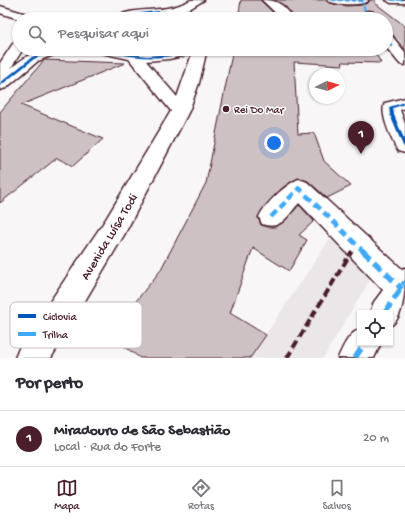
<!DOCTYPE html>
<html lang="pt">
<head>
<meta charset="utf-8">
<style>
  body { margin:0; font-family:"Gochi Hand",sans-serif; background:#f2f2f3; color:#2b2b33 }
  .controls { position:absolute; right:12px; bottom:12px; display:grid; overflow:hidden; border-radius:0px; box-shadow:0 1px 3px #0004 }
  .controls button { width:36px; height:36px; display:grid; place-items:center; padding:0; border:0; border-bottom:1px solid #e1e1e2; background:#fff; color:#2b2b33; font:20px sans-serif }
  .compass { position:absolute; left:309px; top:68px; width:36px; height:36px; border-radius:50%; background:#fff; box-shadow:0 1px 3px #0004; rotate:84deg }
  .you { position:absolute; left:274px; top:143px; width:14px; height:14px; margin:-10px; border:3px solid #fff; border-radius:50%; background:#1a73e8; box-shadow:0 0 0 6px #1a73e833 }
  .badge { display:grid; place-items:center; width:26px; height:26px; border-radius:50%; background:#4a1f2b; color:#fff; font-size:13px; font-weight:700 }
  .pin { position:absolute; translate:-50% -33px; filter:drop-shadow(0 1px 2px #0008) }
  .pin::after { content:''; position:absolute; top:21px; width:14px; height:12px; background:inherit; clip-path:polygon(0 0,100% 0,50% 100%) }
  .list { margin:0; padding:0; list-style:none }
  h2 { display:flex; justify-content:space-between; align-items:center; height:52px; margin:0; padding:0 16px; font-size:17px }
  h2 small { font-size:13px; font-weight:400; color:#7c7c81 }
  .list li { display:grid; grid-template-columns:26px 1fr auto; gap:12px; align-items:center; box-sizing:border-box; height:56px; padding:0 16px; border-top:1px solid #e1e1e2 }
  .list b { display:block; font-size:15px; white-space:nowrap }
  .list p { margin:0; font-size:13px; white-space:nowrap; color:#7c7c81 }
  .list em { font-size:13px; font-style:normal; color:#7c7c81 }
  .icon { flex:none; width:22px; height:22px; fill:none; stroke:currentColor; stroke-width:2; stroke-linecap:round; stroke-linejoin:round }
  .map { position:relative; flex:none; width:405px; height:358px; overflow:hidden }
  .search { position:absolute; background:#fff; box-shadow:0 1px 3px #0004; left:12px; right:12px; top:12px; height:44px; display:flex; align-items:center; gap:10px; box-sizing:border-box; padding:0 14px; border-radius:22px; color:#7c7c81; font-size:15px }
  .sheet { height:108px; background:#fff }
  nav { display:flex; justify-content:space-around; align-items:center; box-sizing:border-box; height:56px; border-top:1px solid #e1e1e2; background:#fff; font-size:11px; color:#7c7c81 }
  nav a { display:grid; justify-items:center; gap:2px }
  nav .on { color:#4a1f2b }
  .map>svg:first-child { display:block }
  .built { fill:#ebe6e8 }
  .building { fill:#cdc1c4; stroke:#4a1f2b }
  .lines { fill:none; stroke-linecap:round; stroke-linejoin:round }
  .street-tunnel { stroke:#d5cbce; stroke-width:15; stroke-dasharray:15 8; stroke-linecap:butt }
  .street-casing { stroke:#4a1f2b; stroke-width:3 }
  .primary-casing { stroke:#4a1f2b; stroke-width:3 }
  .street { fill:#fff; fill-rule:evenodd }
  .primary { fill:#fff; fill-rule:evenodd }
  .rail { stroke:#4a1f2b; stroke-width:4; stroke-dasharray:8 4; stroke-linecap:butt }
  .quiet-far3 { stroke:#3fa9f5; stroke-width:2; stroke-dasharray:4.5 2; stroke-linecap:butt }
  .quiet-far2 { stroke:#3fa9f5; stroke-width:2.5; stroke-dasharray:5.5 2.5; stroke-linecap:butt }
  .quiet-far1 { stroke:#3fa9f5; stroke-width:4.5; stroke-dasharray:8 4.5; stroke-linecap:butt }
  .quiet { stroke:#3fa9f5; stroke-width:5.5; stroke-dasharray:11 5.5; stroke-linecap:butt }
  .cycleway-casing { stroke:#fff; stroke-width:3 }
  .cycleway { fill:#0057b8; fill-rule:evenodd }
  .poi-dot { fill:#4a1f2b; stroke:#fff; stroke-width:1.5 }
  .labels { text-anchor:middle; stroke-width:3; stroke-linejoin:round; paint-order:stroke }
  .far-poi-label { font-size:11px; fill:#4a1f2b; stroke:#fff; text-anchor:start }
  .street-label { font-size:13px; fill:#4a1f2b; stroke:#fff }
  .key { fill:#fff; stroke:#c9bcbf; stroke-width:1 }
  .key-label { font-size:11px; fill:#4a1f2b }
</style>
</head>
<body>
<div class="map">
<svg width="405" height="358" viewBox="0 0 405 358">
  <rect width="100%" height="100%" fill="#f8f6f7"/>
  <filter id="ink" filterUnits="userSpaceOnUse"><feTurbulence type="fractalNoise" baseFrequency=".025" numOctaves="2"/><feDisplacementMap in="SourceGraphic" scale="8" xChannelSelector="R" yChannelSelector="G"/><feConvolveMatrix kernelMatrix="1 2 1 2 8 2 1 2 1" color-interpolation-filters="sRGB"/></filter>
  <g filter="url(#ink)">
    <polygon class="built" points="330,239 352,251 377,268 323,358 250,358"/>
    <g class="building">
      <polygon points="241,0 260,0 280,19 238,19"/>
      <polygon points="274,0 326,0 334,4 347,6 361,5 369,2 370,0 375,0 375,3 405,26 405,50 392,34 386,33 386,19 380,19 373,11 369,10 362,13 365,19 295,19 285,6"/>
      <polygon points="233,49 266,49 268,54 274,55 279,54 282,49 386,49 388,51 374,51 381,63 342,62 343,65 294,62 298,134 314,133 324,161 351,186 327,198 308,181 298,178 281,189 261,211 258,218 261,225 268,227 275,227 284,222 299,205 314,221 299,235 307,240 289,271 253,248 230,313 266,335 250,358 140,358 109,335 160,271 206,183"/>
      <polygon points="44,60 125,63 21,105 103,139 73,166 57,158 0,203 0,112"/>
    </g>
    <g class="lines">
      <polyline class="street-tunnel" points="386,44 405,48"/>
      <g class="street-casing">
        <g id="street">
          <path d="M262,0c16,0 22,5 32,19h-12z"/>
          <path d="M327,0h41v1c-4,5 -37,4 -41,-1z"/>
          <polygon points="386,0 405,0 405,3 391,3"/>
          <polygon points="0,6 33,16 35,19 19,19 0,13"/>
          <polygon points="369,11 373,12 379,19 367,19 363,14 365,12"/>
          <polygon points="386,34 391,35 405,52 405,65 400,64 386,47"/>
          <polygon points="267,49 281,49 279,53 274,54 269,53"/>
          <path d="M405,98v10l-5,2 5,14v29l-7,-2c-6,-10 -19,-39 -13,-48z"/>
          <path d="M299,179l8,3 95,87 3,-1c0,18 0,50 -15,58v-13h-20l4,-11 9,-12 -84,-87c-11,12 -18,28 -37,21l-3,-7c6,-13 27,-33 40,-38z"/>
          <path d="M360,329v14h21l-7,15h-36c5,-11 10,-24 22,-29z"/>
        </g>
      </g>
      <g class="primary-casing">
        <g id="primary">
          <path d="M191,0h13l-13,8 -9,3 17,5 2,3c-14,0 -27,-4 -41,-4 -15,0 -29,4 -44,4 8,-11 39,-8 51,-11 8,-1 16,-4 24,-8z"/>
          <polygon points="20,13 24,14 30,19 19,19 19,21 14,16 16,14"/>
          <path d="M19,41v8h4l-12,19c21,-16 25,-19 52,-19l-2,3 -23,9 -32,27 -6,2v-27l14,-21z"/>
          <path d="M95,49h26l26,3 31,-3h29l-8,34 -10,28 -65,124 -73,123h-36l5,-12 86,-127 65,-108 -42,-52 -32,-7zM192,54l-15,43 -31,-36 23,-2z"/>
        </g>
      </g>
      <use href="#street" class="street"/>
      <use href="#primary" class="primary"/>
      <polyline class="rail" points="287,358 352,251"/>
      <g class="quiet-far3">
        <polyline points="332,0 363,1"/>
        <polyline points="362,0 364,8 373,19"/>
        <polyline points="391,0 405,0"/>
        <polyline points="386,38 390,44"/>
      </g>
      <polyline class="quiet-far2" points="389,43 392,46"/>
      <polyline class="quiet-far1" points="271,217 299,188 363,251"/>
      <g class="quiet">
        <polyline points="362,250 402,289"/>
        <polyline points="385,313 405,282"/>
        <polyline points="355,358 365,343"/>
      </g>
      <g class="cycleway-casing">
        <g id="cycleway">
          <path d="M159,11c13,1 26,2 37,8h-3l-15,-5 -19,-1 -19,2 -15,4h-4c11,-6 25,-7 38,-8z"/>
          <polygon points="53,49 58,49 34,59 0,86 0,83 32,57"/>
          <path d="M100,49h6l19,4 22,3 22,-2 20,-5h5c-23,11 -51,10 -75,5 -6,-1 -13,-3 -19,-5z"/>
          <polygon points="405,102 405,104 393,108 394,115 405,141 405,148 403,146 390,115 389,107"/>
        </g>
      </g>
      <use href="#cycleway" class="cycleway"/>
    </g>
  </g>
  <circle class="poi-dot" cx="226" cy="109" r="4"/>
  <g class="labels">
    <g class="far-poi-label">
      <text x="234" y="113">Rei Do Mar</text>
    </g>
    <g class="street-label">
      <text transform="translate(108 236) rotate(-59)" y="5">Avenida Luísa Todi</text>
    </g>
  </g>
  <rect x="10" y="302" width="132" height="46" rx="6" class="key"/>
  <rect x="18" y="314" width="18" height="4" fill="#0057b8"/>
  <rect x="18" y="332" width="18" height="4" fill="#3fa9f5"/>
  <g class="key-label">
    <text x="43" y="320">Ciclovia</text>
    <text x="43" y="338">Trilha</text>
  </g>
</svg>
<div class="controls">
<button><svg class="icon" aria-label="locate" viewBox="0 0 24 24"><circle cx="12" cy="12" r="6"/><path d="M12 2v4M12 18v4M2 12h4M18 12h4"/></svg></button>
</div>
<svg class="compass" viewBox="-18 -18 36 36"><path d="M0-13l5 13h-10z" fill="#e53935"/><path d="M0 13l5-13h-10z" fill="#7c7c81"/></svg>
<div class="you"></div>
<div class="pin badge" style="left:361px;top:154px">1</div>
<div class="search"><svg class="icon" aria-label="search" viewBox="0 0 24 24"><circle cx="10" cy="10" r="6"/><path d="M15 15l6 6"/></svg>Pesquisar aqui</div>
</div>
<section class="sheet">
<h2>Por perto<small></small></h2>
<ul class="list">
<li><span class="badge">1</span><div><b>Miradouro de São Sebastião</b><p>Local · Rua do Forte</p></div><em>20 m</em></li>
</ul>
</section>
<nav>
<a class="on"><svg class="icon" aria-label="map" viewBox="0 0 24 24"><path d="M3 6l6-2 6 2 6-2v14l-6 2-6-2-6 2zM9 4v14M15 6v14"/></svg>Mapa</a>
<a><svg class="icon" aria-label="directions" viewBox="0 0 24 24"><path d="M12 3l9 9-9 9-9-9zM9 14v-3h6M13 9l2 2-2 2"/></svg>Rotas</a>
<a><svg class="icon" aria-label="saved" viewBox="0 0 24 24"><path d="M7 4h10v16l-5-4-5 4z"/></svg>Salvos</a>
</nav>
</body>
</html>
